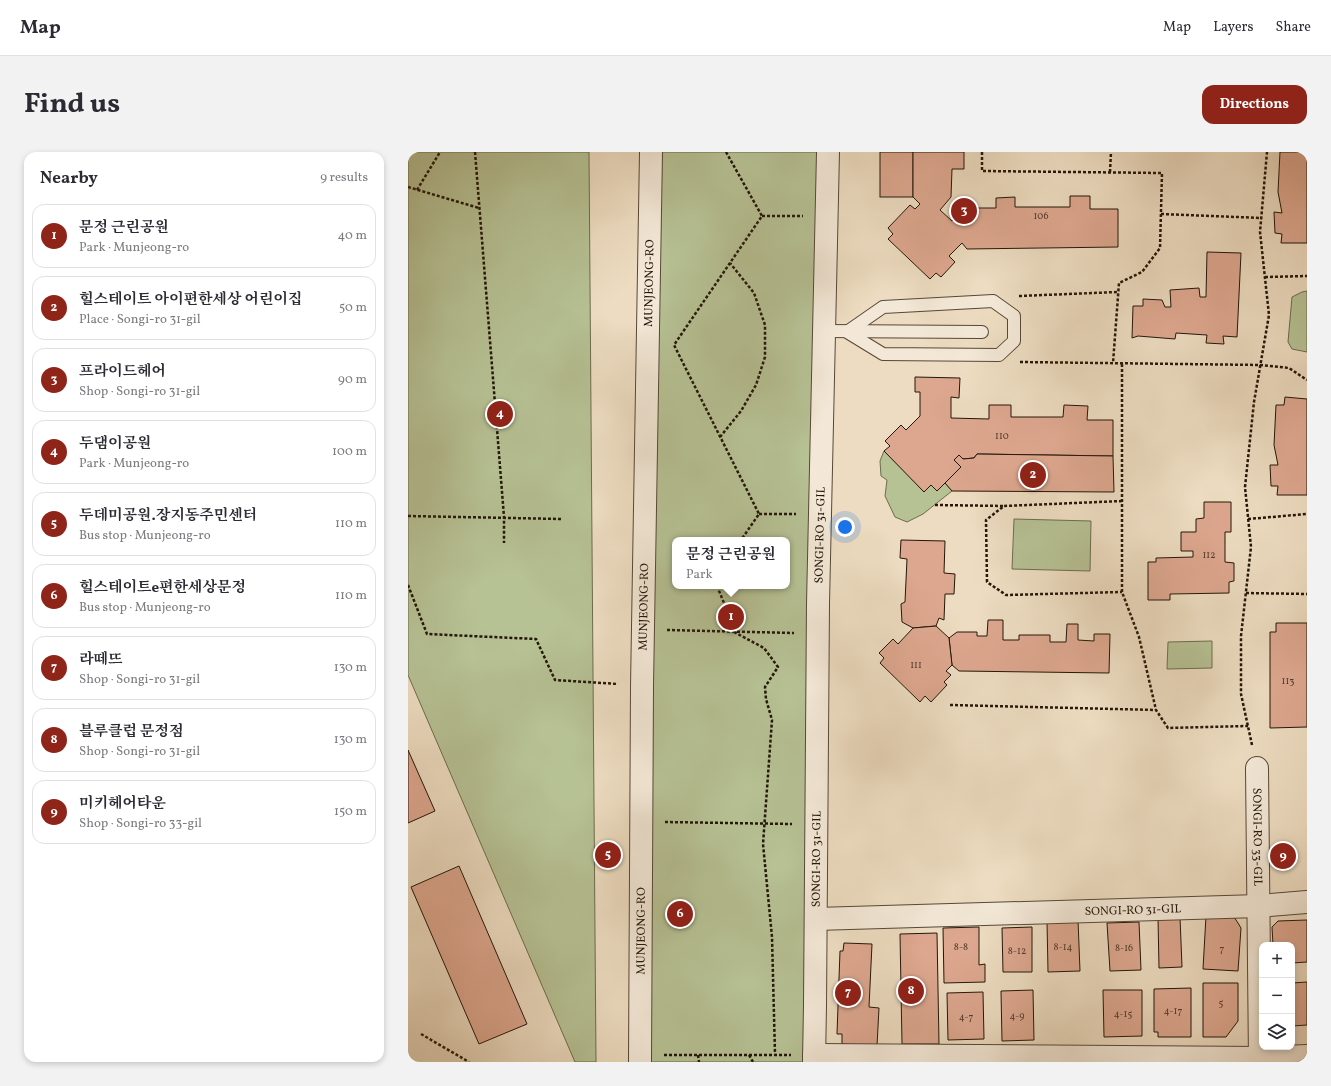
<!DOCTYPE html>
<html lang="en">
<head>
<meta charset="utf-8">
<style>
  body { margin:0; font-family:Vollkorn,"Noto Serif KR",serif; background:#f2f2f3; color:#2b2b33 }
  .controls { position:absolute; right:12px; bottom:12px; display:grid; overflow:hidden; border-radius:8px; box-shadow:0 2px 6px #0003 }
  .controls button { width:36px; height:36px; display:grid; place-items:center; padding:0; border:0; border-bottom:1px solid #e1e1e2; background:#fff; color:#2b2b33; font:20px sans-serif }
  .you { position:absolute; left:437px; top:375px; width:14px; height:14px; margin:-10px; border:3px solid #fff; border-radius:50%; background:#1a73e8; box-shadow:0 0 0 6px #1a73e833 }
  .badge { display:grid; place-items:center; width:26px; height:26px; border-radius:50%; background:#8f2418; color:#fff; font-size:13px; font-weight:700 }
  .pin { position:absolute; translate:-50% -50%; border:2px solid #fff; box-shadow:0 1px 4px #0006 }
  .popup { position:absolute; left:264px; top:385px; width:118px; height:52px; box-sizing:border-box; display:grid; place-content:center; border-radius:8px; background:#fff; filter:drop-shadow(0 1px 3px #0005); font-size:13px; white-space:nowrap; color:#7c7c81 }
  .popup b { font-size:15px; color:#2b2b33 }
  .popup::after { content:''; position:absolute; left:50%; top:100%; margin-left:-8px; border:8px solid transparent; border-top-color:#fff }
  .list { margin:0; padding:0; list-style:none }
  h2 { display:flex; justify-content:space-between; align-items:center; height:52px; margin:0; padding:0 16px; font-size:17px }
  h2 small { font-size:13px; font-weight:400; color:#7c7c81 }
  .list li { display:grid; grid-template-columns:26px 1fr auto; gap:12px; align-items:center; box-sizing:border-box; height:64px; margin:0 8px 8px; padding:0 8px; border:1px solid #e1e1e2; border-radius:12px }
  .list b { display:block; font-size:15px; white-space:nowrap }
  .list p { margin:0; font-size:13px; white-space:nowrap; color:#7c7c81 }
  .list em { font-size:13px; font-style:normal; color:#7c7c81 }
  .icon { flex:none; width:22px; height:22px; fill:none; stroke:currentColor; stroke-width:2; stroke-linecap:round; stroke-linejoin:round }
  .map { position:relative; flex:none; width:899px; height:910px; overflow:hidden; border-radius:12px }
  header { display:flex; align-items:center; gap:24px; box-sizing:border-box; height:56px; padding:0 20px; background:#fff; border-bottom:1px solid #e1e1e2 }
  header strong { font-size:19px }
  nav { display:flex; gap:22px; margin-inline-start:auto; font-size:14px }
  .intro { display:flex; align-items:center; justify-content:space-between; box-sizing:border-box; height:96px; padding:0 24px }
  h1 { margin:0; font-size:28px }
  .button { padding:10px 18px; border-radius:12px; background:#8f2418; color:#fff; font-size:14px; font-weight:700 }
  main { display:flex; gap:24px; padding:0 24px }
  aside { flex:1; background:#fff; border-radius:12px; box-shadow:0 2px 6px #0003 }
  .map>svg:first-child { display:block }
  .green { fill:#b6c194; stroke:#6c6c4e; fill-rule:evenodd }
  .building { fill:#dda78f; stroke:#231609 }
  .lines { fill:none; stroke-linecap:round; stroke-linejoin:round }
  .service-casing { stroke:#564837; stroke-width:14 }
  .minor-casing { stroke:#564837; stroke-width:24 }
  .tertiary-casing { stroke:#564837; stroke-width:24 }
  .path { stroke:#231609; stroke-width:2.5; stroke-dasharray:3 2; stroke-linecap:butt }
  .service { stroke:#f3e8d7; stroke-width:12 }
  .minor { stroke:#f3e8d7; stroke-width:22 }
  .tertiary { stroke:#f3e8d7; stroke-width:22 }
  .labels { text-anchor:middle; stroke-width:3; stroke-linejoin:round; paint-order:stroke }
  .number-label { font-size:10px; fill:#523a2a }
  .street-label { font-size:12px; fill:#231609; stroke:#f3e8d7 }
</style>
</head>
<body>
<header>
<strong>Map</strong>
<nav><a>Map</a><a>Layers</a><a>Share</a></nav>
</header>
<div class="intro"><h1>Find us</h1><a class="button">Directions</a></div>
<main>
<aside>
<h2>Nearby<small>9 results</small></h2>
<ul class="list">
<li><span class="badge">1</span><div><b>문정 근린공원</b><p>Park · Munjeong-ro</p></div><em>40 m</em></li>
<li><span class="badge">2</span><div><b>힐스테이트 아이편한세상 어린이집</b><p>Place · Songi-ro 31-gil</p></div><em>50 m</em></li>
<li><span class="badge">3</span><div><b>프라이드헤어</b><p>Shop · Songi-ro 31-gil</p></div><em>90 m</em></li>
<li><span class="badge">4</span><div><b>두댐이공원</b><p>Park · Munjeong-ro</p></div><em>100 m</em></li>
<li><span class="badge">5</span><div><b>두데미공원.장지동주민센터</b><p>Bus stop · Munjeong-ro</p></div><em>110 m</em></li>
<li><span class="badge">6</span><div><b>힐스테이트e편한세상문정</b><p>Bus stop · Munjeong-ro</p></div><em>110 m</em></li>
<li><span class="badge">7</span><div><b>라떼뜨</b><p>Shop · Songi-ro 31-gil</p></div><em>130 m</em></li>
<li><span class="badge">8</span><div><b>블루클럽 문정점</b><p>Shop · Songi-ro 31-gil</p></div><em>130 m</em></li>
<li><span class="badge">9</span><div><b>미키헤어타운</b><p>Shop · Songi-ro 33-gil</p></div><em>150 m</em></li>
</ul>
</aside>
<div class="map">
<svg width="899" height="910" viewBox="0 0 899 910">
  <rect width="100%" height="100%" fill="#eddcc1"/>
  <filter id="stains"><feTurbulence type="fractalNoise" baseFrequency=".005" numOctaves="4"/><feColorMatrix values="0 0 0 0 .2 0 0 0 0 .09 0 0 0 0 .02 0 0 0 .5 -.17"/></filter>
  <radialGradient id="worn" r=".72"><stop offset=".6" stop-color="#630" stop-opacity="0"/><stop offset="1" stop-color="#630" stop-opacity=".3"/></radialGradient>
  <g class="green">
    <polygon points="0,0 181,0 188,910 167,910 0,523"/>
    <path d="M243,0h177l-14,910h-174zM267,388h112v46h-112z"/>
    <polygon points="899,139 899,200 884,197 880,190 884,145 894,140"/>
    <polygon points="476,299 516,339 523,333 537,331 544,339 515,362 499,370 487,365 477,344 479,328 473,324 472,309"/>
    <polygon points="606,367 683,369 682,419 604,417"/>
    <polygon points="804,489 804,516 759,517 760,490"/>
  </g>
  <g class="building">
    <rect x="472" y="0" width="33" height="45"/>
    <polygon points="505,0 556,0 556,17 544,17 543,45 532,58 544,69 551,61 555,65 560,61 560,56 588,56 588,46 607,45 607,55 662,55 662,44 682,44 682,57 710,57 710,95 559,97 554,91 541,104 547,110 533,125 528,121 522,127 480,87 485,82 480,76 502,53 507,57 512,52 505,45"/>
    <polygon points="872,0 899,0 899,91 873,91 874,82 867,81 866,60 874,61 870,40"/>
    <polygon points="799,100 833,101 829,185 815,184 816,192 798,191 799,183 768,181 767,187 730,184 724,186 725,154 735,154 735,147 754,148 757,155 763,155 762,138 791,136 792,145 798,145"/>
    <polygon points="507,225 552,226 551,246 543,245 543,266 581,267 581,253 603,253 603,265 655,265 656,253 680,254 679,268 705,268 705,304 569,302 566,306 555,307 551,303 546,308 553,315 529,339 523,333 516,340 476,299 482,294 477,289 493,273 498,278 512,264 512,240 507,240"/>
    <polygon points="877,245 899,247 899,343 869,343 870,334 863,334 862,313 870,313 866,293 868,253 876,253"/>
    <polygon points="569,302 705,304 706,340 544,339 537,331 553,315 546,308 551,303 555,307 566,306"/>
    <polygon points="796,350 823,350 823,380 817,380 817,410 826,411 826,429 821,430 821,441 762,442 762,448 740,448 740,410 748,410 748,406 785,405 785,399 773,399 773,380 788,380 788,367 796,366"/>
    <polygon points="493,388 537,389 536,421 547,422 546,442 537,442 536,468 531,466 528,474 505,476 494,470 493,452 497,450 499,407 492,406"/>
    <polygon points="580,468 595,468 595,488 611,488 611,483 642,483 642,490 658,490 659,472 670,472 670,488 686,489 686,482 702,482 701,521 551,519 544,513 541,486 549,480 569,480 569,484 579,484"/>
    <polygon points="868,471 899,471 899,575 862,576 862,480 868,480"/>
    <polygon points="528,474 541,486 544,513 538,519 543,523 536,530 539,533 523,550 517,544 512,550 472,511 476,506 471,501 485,487 490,492 505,476"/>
    <polygon points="0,598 27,659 0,671"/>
    <polygon points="51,714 119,872 71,892 3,735"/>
    <polygon points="798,764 826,765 830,771 833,776 830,819 795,817"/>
    <polygon points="772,765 774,815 751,816 750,766"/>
    <polygon points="670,768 672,819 640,820 639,769"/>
    <polygon points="899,768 899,810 884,811 884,793 865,793 864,775 870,769"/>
    <polygon points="731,770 733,818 702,819 699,771"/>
    <polygon points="571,775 571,813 577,812 577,830 536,831 535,776"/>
    <polygon points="624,775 624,820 595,820 594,776"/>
    <polygon points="529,781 531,892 494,892 492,782"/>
    <polygon points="436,791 464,792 461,855 471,856 469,894 434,892 434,882 429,882 432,799 435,799"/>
    <polygon points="899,830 899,873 884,874 884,831"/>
    <polygon points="795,831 830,831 830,869 818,885 795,885"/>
    <polygon points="783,836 783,885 750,885 750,880 746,880 746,837"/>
    <polygon points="625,838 626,888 594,889 593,839"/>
    <polygon points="695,838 734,838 734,884 696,885"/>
    <polygon points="575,840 576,887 540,888 539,841"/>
  </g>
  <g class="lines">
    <g class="service-casing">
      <g id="service">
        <polygon points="585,149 606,164 606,189 591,203 475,202 439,180 475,155"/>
        <polyline points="416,179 574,180"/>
      </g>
    </g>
    <g class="minor-casing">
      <g id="minor">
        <path id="s1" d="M849,616l3,294"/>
        <path id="s2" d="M408,767l443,-13 48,-4"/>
        <polyline points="406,903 852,906 899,904"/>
        <path id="s3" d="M406,910l1,-56 3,-402 10,-452"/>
      </g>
    </g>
    <g class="tertiary-casing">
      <g id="tertiary">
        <path id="s4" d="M232,910l2,-376 9,-534"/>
      </g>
    </g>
    <g class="path">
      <polyline points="67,0 96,365 96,391"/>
      <polyline points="318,0 354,64 266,193 351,362 333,388"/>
      <polyline points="574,0 574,19 754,21 752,96 734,120 711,131 705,211"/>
      <polyline points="702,20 703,0"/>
      <polyline points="0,35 71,56"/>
      <polyline points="9,38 32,0"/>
      <polyline points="753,62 854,66"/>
      <polyline points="354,64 395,64"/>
      <polyline points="857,125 899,124"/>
      <polyline points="611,144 710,140"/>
      <polyline points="612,210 852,213 881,216 899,228"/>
      <polyline points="714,212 714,440 731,485 748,558 760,576 840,574"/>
      <polyline points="312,285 333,259 348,233 357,205 357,173 346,141 322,111"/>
      <polyline points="714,349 596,354 578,368 579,430 598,443 714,440"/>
      <polyline points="527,353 596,354"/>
      <polyline points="351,362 388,362"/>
      <polyline points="0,364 154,367"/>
      <polyline points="840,367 899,362"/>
      <polyline points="0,433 19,482 128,487 147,528 210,532"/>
      <polyline points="309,434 328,480"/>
      <polyline points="838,441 899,442"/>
      <polyline points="259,478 386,481"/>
      <polyline points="326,480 356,496 370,515 357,535 358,547 364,568 355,692 364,785 367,902"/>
      <polyline points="542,553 748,558"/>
      <polyline points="844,593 833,542 833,484 843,395 837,335 846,250 861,163 852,80 859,0"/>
      <polyline points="257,670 384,672"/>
      <polyline points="13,882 61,910"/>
      <polyline points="256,903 383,903"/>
      <polyline points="290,903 291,910"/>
      <polyline points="341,903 345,910"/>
    </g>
    <use href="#service" class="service"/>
    <use href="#minor" class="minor"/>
    <use href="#tertiary" class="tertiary"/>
  </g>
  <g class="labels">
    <g class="number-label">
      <text x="633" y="67">106</text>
      <text x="594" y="287">110</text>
      <text x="801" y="406">112</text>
      <text x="508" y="516">111</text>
      <text x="880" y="532">113</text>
      <text x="553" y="798">8-8</text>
      <text x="655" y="798">8-14</text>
      <text x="716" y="799">8-16</text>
      <text x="814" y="800">7</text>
      <text x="609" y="802">8-12</text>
      <text x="813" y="854">5</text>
      <text x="765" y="862">4-17</text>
      <text x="715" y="865">4-15</text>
      <text x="609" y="867">4-9</text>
      <text x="558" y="868">4-7</text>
    </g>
    <g class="street-label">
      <text dy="4" stroke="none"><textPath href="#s4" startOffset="779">MUNJEONG-RO</textPath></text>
      <text dy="4" stroke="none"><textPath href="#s3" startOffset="527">SONGI-RO 31-GIL</textPath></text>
      <text dy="4" stroke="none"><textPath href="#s4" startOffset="455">MUNJEONG-RO</textPath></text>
      <text dy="4" stroke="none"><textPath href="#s1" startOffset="69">SONGI-RO 33-GIL</textPath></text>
      <text dy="4" stroke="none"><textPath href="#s3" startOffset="203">SONGI-RO 31-GIL</textPath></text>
      <text dy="4" stroke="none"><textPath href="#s2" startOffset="317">SONGI-RO 31-GIL</textPath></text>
      <text dy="4" stroke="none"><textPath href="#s4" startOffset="131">MUNJEONG-RO</textPath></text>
    </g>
  </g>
  <rect width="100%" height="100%" filter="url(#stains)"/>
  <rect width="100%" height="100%" fill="url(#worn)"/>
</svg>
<div class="controls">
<button>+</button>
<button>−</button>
<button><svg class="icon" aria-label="layers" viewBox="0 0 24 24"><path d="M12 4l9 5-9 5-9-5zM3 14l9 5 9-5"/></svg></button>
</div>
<div class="you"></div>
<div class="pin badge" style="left:323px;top:465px">1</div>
<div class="popup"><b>문정 근린공원</b>Park</div>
<div class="pin badge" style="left:625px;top:323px">2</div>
<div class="pin badge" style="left:556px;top:59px">3</div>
<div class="pin badge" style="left:92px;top:262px">4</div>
<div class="pin badge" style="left:200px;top:703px">5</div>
<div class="pin badge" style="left:272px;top:762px">6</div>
<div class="pin badge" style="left:440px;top:841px">7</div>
<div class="pin badge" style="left:503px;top:839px">8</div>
<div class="pin badge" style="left:875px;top:704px">9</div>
</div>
</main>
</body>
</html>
